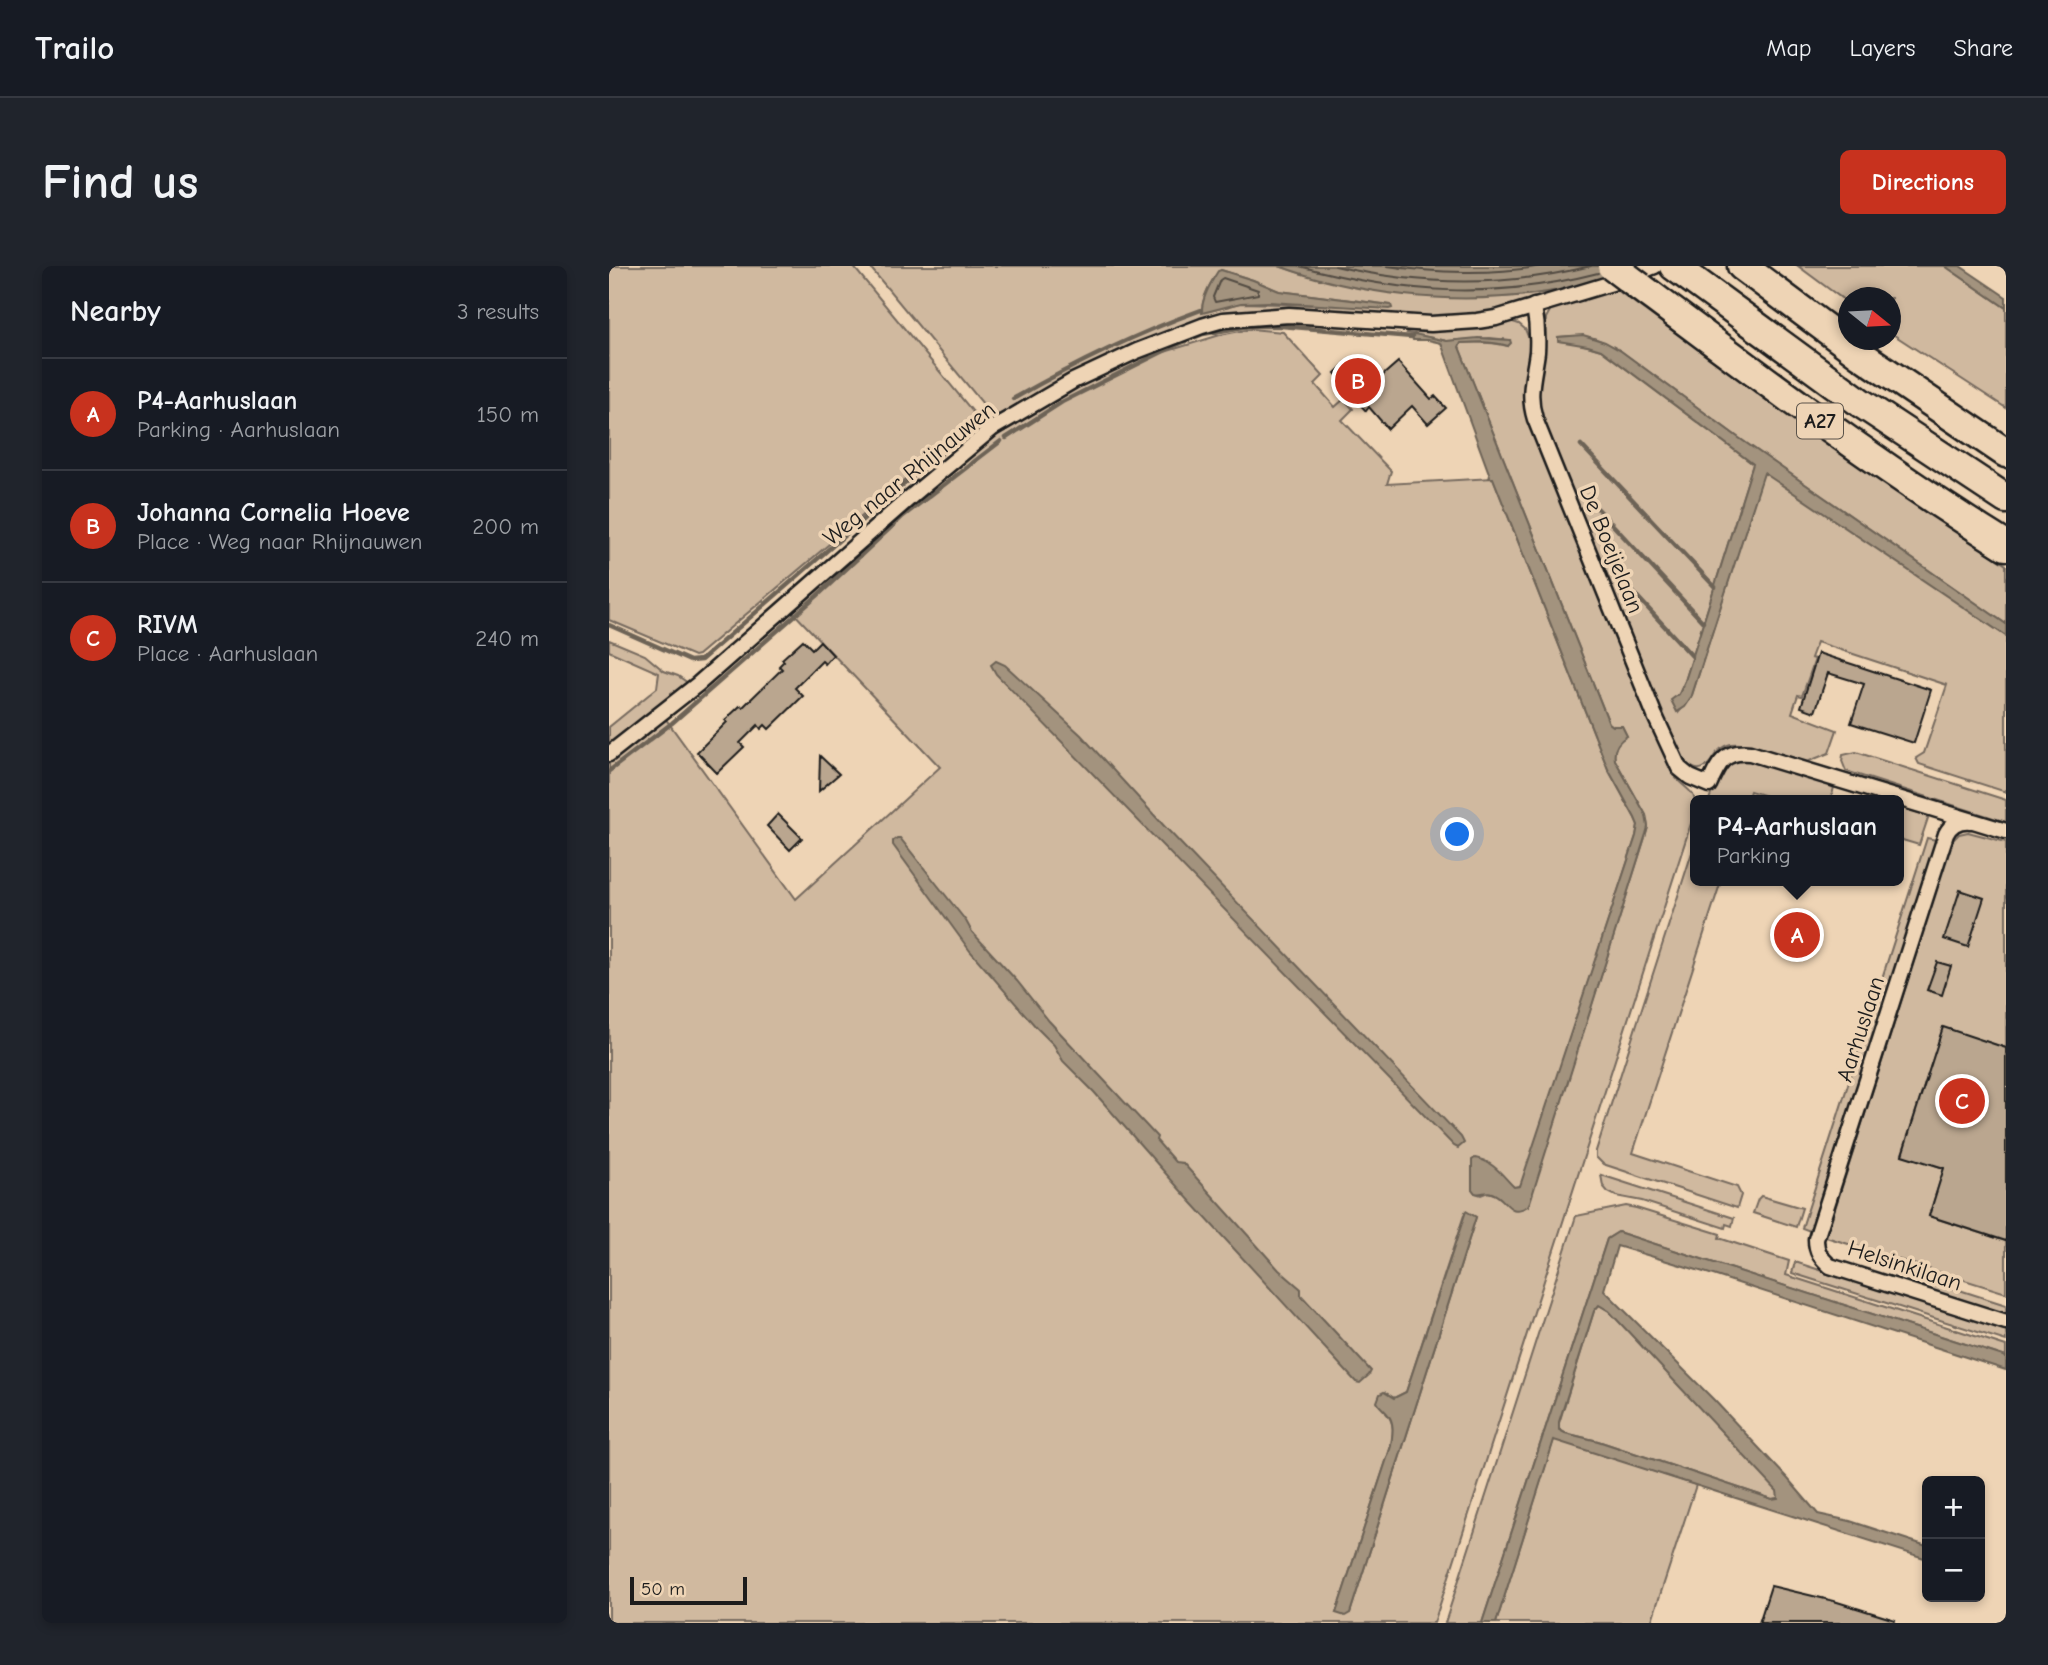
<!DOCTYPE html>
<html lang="en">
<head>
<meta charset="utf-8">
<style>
  body { margin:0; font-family:"Comic Neue",sans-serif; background:#20242c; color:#f1f3f6 }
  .controls { position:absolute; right:21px; bottom:21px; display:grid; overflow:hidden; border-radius:10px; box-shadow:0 4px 10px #0003 }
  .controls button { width:63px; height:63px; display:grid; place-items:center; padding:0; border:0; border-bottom:2px solid #363941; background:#171b24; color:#f1f3f6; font:35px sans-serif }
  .compass { position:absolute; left:1229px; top:21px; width:63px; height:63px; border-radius:50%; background:#171b24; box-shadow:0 4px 10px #0003; rotate:108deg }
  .scale { position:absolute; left:21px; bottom:18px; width:117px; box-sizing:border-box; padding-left:7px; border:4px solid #1c1c1c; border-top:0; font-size:19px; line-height:24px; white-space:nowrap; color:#1c1c1c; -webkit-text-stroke:5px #eed4b5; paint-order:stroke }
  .you { position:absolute; left:849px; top:569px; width:24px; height:24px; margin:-18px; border:5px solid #fff; border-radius:50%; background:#1a73e8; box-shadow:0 0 0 10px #1a73e833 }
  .badge { display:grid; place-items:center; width:46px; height:46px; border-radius:50%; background:#c8321e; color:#fff; font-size:23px; font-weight:700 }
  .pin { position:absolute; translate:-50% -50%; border:4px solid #fff; box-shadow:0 2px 7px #0006 }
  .popup { position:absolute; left:1081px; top:529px; width:214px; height:91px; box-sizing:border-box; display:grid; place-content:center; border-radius:10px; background:#171b24; filter:drop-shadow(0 2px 5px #0005); font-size:23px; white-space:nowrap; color:#9ea1a6 }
  .popup b { font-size:26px; color:#f1f3f6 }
  .popup::after { content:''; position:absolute; left:50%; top:100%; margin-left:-14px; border:14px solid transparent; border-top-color:#171b24 }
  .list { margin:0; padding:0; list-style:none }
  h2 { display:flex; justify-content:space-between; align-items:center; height:91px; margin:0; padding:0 28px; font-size:30px }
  h2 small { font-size:23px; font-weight:400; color:#9ea1a6 }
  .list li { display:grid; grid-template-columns:46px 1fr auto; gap:21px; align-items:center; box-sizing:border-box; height:112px; padding:0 28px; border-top:2px solid #363941 }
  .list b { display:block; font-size:26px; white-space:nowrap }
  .list p { margin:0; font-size:23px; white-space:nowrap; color:#9ea1a6 }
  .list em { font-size:23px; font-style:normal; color:#9ea1a6 }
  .map { position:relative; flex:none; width:1397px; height:1357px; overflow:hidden; border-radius:10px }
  header { display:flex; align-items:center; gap:42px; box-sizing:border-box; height:98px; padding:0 35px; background:#171b24; border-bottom:2px solid #363941 }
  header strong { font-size:33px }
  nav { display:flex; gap:38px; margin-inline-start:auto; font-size:24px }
  .intro { display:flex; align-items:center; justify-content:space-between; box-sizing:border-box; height:168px; padding:0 42px }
  h1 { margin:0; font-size:49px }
  .button { padding:18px 32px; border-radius:10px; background:#c8321e; color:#fff; font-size:24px; font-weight:700 }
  main { display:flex; gap:42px; padding:0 42px }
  aside { flex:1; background:#171b24; border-radius:10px; box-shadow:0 4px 10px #0003 }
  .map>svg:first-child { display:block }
  .green { fill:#d0b99f; stroke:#766a5e; stroke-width:2; fill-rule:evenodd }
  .water { fill:#a3937e; stroke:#6d6357; stroke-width:2; fill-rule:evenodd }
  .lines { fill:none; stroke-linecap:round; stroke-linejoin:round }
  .shore { stroke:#524c43; stroke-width:2 }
  .stream { stroke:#6d6357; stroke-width:4.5 }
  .building { fill:#baa68f; stroke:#1c1c1c; stroke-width:2 }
  .minor-casing { stroke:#1c1c1c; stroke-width:19 }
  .motorway-casing { stroke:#1c1c1c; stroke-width:33 }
  .minor { stroke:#eed4b5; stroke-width:14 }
  .motorway { stroke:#eed4b5; stroke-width:28 }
  .motorway-bridge-casing { stroke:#1c1c1c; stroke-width:33; stroke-linecap:butt }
  .motorway-bridge { stroke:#eed4b5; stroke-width:28 }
  .labels { text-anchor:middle; stroke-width:7; stroke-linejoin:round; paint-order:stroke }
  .shield { fill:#eed4b5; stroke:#5b534a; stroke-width:2 }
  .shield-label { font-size:21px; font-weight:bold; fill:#1c1c1c }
  .street-label { font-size:23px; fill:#1c1c1c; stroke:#eed4b5 }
</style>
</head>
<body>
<header>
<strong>Trailo</strong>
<nav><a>Map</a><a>Layers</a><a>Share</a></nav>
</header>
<div class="intro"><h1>Find us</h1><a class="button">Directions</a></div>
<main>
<aside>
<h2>Nearby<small>3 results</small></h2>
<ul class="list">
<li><span class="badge">A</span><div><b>P4-Aarhuslaan</b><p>Parking · Aarhuslaan</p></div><em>150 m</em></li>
<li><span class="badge">B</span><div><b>Johanna Cornelia Hoeve</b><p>Place · Weg naar Rhijnauwen</p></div><em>200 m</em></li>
<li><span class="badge">C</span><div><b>RIVM</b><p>Place · Aarhuslaan</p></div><em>240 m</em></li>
</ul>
</aside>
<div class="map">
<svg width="1397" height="1357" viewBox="0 0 1397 1357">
  <rect width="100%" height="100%" fill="#eed4b5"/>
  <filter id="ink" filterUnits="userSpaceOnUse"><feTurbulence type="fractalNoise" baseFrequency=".0143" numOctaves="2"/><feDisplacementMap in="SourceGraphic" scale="14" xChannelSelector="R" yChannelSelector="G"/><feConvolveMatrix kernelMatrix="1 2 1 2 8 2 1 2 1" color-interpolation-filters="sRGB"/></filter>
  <g filter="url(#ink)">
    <g class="green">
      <polygon points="0,0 244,0 369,152 89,389 85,390 0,354"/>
      <path d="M260,0h410c62,22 126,31 191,31 22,0 43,0 65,-3 23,-3 46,-9 68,-15 -52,18 -105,37 -160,40l-208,-5 -234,102 -13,-6zM612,4l32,10 26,11 111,14 -34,1 -115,-3 -39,10c-1,-14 9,-33 19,-43z"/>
      <polygon points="1189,0 1336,0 1397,42 1397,142 1282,67 1282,32 1240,32 1239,37"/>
      <path d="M1004,21l142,104 251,174v59l-267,-186 -118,-87c-27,-15 -32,-17 -63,-14l1,4 18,2 24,7 152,114 -68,217 -6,13v18l12,-14 72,-224 4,-1 239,163v156l-87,-28 -3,-6 8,-5 23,-68 -130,-43 -6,16 4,1 -13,37 -4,-1 -6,18 45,17 -8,23 -22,9 -7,1c-18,-6 -51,-22 -69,-19 -10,2 -15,9 -20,17 -18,25 -36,-14 -43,-28l-129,-316 -2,-25 6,-35 3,-39 6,-11z"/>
      <path d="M901,55l9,3 6,5 5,12 -6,48 3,25 148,363c13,15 22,13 20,34l-261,812h-825v-860l56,-45 131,181 144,-132 -150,-158 126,-111 100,-79 40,-23 83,-40 19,-2 62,-19 31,-6 32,3 40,44 -8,8 20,23 9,-8 9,10 -11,11 49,51 -4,13 106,-6 115,291 27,49 3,7 -2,11 -113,344 -3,6 -6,1 -42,-19v21l3,4 6,2 7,-3 40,14 118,-372 2,-7 -2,-12 -31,-55c-2,-11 2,-18 12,-24l-5,-10h-9l-4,-3 -150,-376 2,-4c16,-1 31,-1 47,3l2,-6 -20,-2 -43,3 -40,-8 3,-4zM856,946l11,5 -126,396h-14l55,-167c2,-12 4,-24 -5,-33v-20l8,5 12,-6z"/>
      <polygon points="0,374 36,389 55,405 69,410 79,417 72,422 71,427 0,485 0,461 48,422 50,407 0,385"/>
      <polygon points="1247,486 1397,534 1397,556 1237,505 1233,495 1234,489"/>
      <path d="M1135,492l90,29 -3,13h-52l-29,-9 -3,9h-38c8,-22 11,-37 35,-42z"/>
      <polygon points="1290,541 1314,548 1319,552 1310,579 1290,573"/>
      <polygon points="1359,566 1397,576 1397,782 1334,762 1293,888 1335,902 1320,950 1397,975 1397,1027 1217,971 1343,575 1350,568"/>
      <polygon points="1318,572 1327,574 1201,965 1193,962"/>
      <polygon points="1086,577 1086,615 1112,615 1024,887 1128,921 1132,929 1128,942 994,898 987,891 987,885"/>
      <polygon points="992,909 1125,952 1123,960 1117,958 1116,962 1033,935 1007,930 999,926 994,920"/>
      <polygon points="1152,930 1193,942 1187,961 1144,947 1149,933"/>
      <polygon points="1017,940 1027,942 1111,968 1110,972 1180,995 1177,1009 1397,1080 1397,1091 1009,966 998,973 873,1357 836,1357 967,950"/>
      <polygon points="1186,996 1397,1064 1397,1075 1183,1007"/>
      <polygon points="1310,1011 1397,1039 1397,1048 1310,1020"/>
      <polygon points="990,1039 1000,1045 1169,1225 1169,1232 1163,1233 989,1175 956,1167 950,1163 950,1157 985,1045"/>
      <polygon points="945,1173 1087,1219 1042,1357 887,1357"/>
    </g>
    <g class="water">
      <path d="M670,0h363c-36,12 -72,24 -109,28 -83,11 -176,1 -254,-28z"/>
      <polygon points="1336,0 1351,0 1397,31 1397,42"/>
      <path d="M612,4l32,10 26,11 112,14 1,3 -3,1 -120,-7 -28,1 -39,10c-1,-13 9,-31 16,-42z"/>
      <path d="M805,68l33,7 31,-3 32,2 1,3 -3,3c-16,-5 -31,-4 -47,-3l-2,4 150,376 4,3h9l5,10c-10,6 -14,13 -12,24l31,55 2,12 -2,7 -116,368 -2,4c-20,12 -20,-7 -36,-13 -5,-3 -11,2 -17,0l-3,-4v-29l3,-2c18,3 27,17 39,29l6,-1 116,-350 2,-11 -3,-7 -27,-49 -115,-291h-4l1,-2 -49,-133 -13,-3h-15l-1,-4z"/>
      <polygon points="974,69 996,76 1012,85 1130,172 1397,358 1397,370 1155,207 1082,432 1076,441 1068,446 1062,434 1070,428 1076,415 1144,198 992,84 979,80 949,75 949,71"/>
      <polygon points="387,395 396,399 472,469 557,562 852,871 855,877 849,882 845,880 387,408 382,399"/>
      <polygon points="288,572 291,572 357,655 363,666 408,715 440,755 548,871 547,874 566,896 574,897 670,1004 692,1023 692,1029 762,1105 760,1109 751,1117 747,1116 573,926 485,826 454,795 445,779 427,761 361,685 284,579 284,575"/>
      <path d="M857,945l10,6 -126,396 -5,3 -9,-3 55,-167c1,-10 4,-21 -2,-30 -4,-6 -9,-8 -12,-14l3,-8 4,-2 10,6 12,-6z"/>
      <path d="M1009,966l388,125v13l-299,-97 -90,-27 -13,44 110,110 74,79 30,35 32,7 77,25v13l-373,-119 -58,183h-14l125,-384zM990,1039l10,6 168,180 1,7 -6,1 -174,-58 -33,-8 -6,-3v-8l35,-111z"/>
    </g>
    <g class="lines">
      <g class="shore">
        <path d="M690,0c104,28 194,34 299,7"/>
        <path d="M726,0c85,20 172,21 256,0"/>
        <path d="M778,0c46,7 109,9 154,0"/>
        <polygon points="614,12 649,24 649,28 606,36 604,31 611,14"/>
      </g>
      <g class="stream">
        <path d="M404,133c61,-35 122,-65 188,-89"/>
        <polyline points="397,172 453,136 565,80 594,68 640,60 672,60 803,71"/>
        <polyline points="972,179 1106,321"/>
        <polyline points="989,243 1094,356"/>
        <polyline points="1023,325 1083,390"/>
        <polyline points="0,359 81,395 92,394 289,223 366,160"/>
        <polyline points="0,505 63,457 208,330 293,251 392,175"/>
      </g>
    </g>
    <g class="building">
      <polygon points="741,93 749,101 750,99 766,116 789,96 822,133 826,130 837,142 819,158 803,140 779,163 760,141 757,145 735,121 737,119 726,107"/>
      <polygon points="194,374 203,383 211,375 224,389 216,398 213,395 186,422 194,430 160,463 156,459 152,463 149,459 131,477 135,481 108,507 88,486 118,456 116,454 131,440 134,441 137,438 173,403 170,400 175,395 173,393"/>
      <polygon points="1209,387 1322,424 1305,477 1242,457 1255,418 1219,407 1206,446 1192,441"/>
      <polygon points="211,490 230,508 210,525"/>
      <polygon points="169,548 193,572 181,584 158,560"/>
      <polygon points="1351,624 1375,632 1359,681 1335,673"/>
      <polygon points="1328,696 1342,700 1333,729 1318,724"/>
      <polygon points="1334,761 1397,782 1397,975 1320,950 1335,902 1293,889"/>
      <polygon points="1162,1320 1225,1335 1286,1354 1285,1357 1150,1357"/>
    </g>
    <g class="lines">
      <g class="minor-casing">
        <g id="minor">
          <path d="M925,40c3,16 4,30 3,46 -3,24 -10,42 -2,67l120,297 24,52 11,9 19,8c9,-21 15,-35 41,-32l256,78"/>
          <polyline points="0,488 89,418 305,228 384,162 464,115 528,85 593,60 614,54 680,49 822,58 868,55 887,52 940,36 1003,17 1046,0"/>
          <path d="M1361,555c-11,-1 -19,3 -24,13l-130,405c0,13 5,19 14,27l176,56"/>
        </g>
      </g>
      <g class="motorway-casing">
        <g id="motorway">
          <polyline points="1065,0 1252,137 1397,233"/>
          <polyline points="1133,0 1251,88 1397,187"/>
          <path d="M1031,21c120,90 239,180 366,259"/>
        </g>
      </g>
      <use href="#minor" class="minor"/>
      <use href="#motorway" class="motorway"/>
      <g class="motorway-bridge-casing">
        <polyline id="motorway-bridge" points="1003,0 1031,21"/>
      </g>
      <use href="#motorway-bridge" class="motorway-bridge"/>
    </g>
  </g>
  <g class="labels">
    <rect class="shield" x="1188" y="137.5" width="46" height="35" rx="5"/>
    <g class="shield-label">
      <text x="1211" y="162">A27</text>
    </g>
    <g class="street-label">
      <text transform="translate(300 207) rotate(-39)" y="8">Weg naar Rhijnauwen</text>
      <text transform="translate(1003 283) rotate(68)" y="8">De Boeijelaan</text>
      <text transform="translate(1251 763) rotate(-72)" y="8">Aarhuslaan</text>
      <text transform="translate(1296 999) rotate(18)" y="8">Helsinkilaan</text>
    </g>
  </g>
</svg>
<div class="controls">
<button>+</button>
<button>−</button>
</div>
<svg class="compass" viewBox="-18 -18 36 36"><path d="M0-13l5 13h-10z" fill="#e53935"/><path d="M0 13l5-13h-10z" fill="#9ea1a6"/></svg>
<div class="scale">50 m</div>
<div class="you"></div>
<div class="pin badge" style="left:1188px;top:669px">A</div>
<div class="popup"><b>P4-Aarhuslaan</b>Parking</div>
<div class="pin badge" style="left:749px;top:115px">B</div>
<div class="pin badge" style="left:1353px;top:835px">C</div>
</div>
</main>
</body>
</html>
